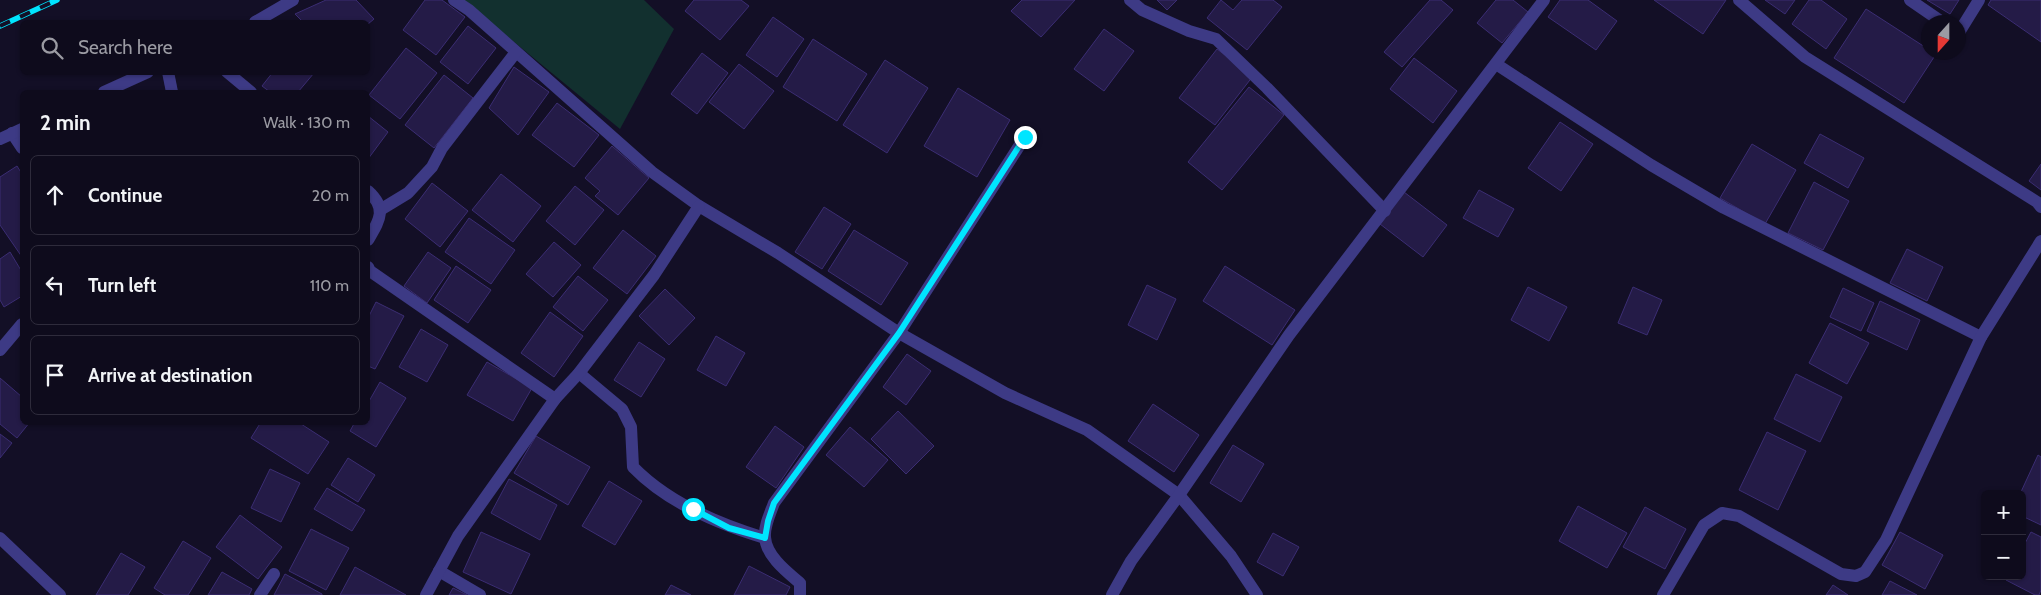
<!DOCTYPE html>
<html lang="en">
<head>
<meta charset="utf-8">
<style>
  body { margin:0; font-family:Cabin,sans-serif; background:#1c1929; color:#f1f3f6 }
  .controls { position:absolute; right:15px; bottom:15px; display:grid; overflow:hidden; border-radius:8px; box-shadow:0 1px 4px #0004 }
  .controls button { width:45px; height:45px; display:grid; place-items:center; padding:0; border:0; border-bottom:1px solid #2e2b3b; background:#0e0b1c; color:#f1f3f6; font:25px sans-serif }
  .compass { position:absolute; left:1921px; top:15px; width:45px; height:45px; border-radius:50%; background:#0e0b1c; box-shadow:0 1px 4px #0004; rotate:201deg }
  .stop { position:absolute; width:15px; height:15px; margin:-11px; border:4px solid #00e5ff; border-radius:50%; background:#fff }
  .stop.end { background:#00e5ff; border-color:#fff; box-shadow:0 1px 5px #0008 }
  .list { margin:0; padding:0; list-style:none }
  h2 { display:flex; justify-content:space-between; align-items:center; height:65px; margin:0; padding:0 20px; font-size:21px }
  h2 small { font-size:16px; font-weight:400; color:#9b9ba3 }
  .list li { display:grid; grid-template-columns:32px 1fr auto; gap:15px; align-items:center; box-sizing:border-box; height:80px; margin:0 10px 10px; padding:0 10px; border:1px solid #2e2b3b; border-radius:8px }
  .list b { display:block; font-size:19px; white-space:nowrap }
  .list em { font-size:16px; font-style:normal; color:#9b9ba3 }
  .icon { flex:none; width:28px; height:28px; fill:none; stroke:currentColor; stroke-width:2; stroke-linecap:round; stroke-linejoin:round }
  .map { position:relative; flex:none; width:2041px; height:595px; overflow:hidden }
  .search { position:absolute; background:#0e0b1c; box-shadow:0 1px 4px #0004; left:20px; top:20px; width:350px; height:55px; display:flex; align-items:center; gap:12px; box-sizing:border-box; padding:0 18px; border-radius:8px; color:#9b9ba3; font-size:19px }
  .panel { position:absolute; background:#0e0b1c; box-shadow:0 1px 4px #0004; left:20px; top:90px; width:350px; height:335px; border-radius:8px }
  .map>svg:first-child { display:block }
  .green { fill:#12302f }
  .building { fill:#241b47; stroke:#3b2d73 }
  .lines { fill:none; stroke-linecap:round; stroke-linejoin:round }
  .minor { stroke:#3d3a85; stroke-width:12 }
  .rail-casing { stroke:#00e5ff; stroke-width:5.5 }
  .rail { stroke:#130f26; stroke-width:4; stroke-dasharray:11; stroke-linecap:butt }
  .route { stroke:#00e5ff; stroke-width:6 }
</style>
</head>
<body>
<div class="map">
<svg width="2041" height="595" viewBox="0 0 2041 595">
  <rect width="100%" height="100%" fill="#130f26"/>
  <polygon class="green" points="463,0 644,0 674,29 620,129"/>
  <g class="building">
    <polygon points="326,0 356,0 374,19 368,24 303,22 295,14"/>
    <polygon points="425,0 442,0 465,17 436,55 403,30"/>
    <polygon points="694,0 741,0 749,6 720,40 685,11"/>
    <polygon points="1022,0 1075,0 1041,37 1011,11"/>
    <polygon points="1157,0 1177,0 1167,10"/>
    <polygon points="1221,0 1233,10 1242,0 1273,0 1282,7 1247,50 1207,18"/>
    <polygon points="1430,0 1441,0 1453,10 1402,67 1384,52"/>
    <polygon points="1496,0 1513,0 1528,12 1502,43 1477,23"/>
    <polygon points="1560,0 1588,0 1617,21 1596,50 1548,17"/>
    <polygon points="1654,0 1726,0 1703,34"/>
    <polygon points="1765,0 1795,0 1785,14"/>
    <polygon points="1809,0 1821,0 1847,19 1826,49 1792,24"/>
    <polygon points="1927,0 1959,0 1950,14"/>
    <polygon points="1991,0 2041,0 2041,42 1988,5"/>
    <polygon points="1866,9 1928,49 1928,52 1936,54 1904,103 1834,58"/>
    <polygon points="773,17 804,39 777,77 746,55"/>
    <polygon points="468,26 496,48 468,84 440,62"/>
    <polygon points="1104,29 1134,51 1104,91 1074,69"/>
    <polygon points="813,39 867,74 837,121 783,87"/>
    <polygon points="406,48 437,73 400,119 369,95"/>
    <polygon points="1217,49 1253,76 1215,125 1179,98"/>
    <polygon points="702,53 728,73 697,114 671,94"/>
    <polygon points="1414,58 1457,91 1433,123 1390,89"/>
    <polygon points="885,60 928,88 887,153 843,125"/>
    <polygon points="739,64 774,91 744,129 709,102"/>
    <polygon points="514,67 549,92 518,135 489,108"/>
    <polygon points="273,72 314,72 314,73 298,92 270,92 262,86"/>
    <polygon points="444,75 473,98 434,148 405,125"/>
    <polygon points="1249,87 1284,115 1222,190 1188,162"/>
    <polygon points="958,88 1010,120 977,177 924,146"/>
    <polygon points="557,103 599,135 574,167 532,135"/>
    <polygon points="368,116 388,132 368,159"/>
    <polygon points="1560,122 1593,144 1561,191 1528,168"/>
    <polygon points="1820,134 1864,158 1848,188 1804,163"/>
    <polygon points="1752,144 1796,170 1765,224 1720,198"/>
    <polygon points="612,146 649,178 618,215 595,196 600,191 585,178"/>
    <polygon points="2041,164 2041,190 2029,181"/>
    <polygon points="17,166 22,174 22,257 0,225 0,177"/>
    <polygon points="501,174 541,206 513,242 472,210"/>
    <polygon points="1814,182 1849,201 1823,250 1788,233"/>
    <polygon points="432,183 468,211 440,247 405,219"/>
    <polygon points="575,186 604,210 575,245 546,221"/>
    <polygon points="1479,190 1514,209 1498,237 1463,218"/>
    <polygon points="1404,192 1447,225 1423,257 1380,224"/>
    <polygon points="824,207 851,224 822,269 795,252"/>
    <polygon points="469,218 515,250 491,284 445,252"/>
    <polygon points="623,230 656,256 627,294 593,268"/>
    <polygon points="854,230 908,263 881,305 828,271"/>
    <polygon points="554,242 581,265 553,297 526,274"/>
    <polygon points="1907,249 1943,267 1927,301 1890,283"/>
    <polygon points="10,252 22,272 22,296 4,307 0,300 0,259"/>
    <polygon points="428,252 451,268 427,303 404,286"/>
    <polygon points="456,266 491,290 468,323 434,300"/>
    <polygon points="1225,266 1295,310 1272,345 1203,301"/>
    <polygon points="578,276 608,300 583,331 553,307"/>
    <polygon points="1147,285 1176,299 1157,340 1128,325"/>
    <polygon points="1528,287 1567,307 1549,341 1511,320"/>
    <polygon points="1633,287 1662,300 1647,335 1618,323"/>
    <polygon points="1843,288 1874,303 1861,331 1830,317"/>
    <polygon points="665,289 695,318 669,345 639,316"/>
    <polygon points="1880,301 1920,320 1907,350 1867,331"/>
    <polygon points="376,302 404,316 375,369 368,366 368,318"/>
    <polygon points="550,312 583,336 554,377 521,353"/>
    <polygon points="1830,323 1869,343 1847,384 1809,363"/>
    <polygon points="421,329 448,345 427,382 399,367"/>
    <polygon points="716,336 745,353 726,386 697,370"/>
    <polygon points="639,342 665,359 641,397 614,380"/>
    <polygon points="907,354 931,371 906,405 883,387"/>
    <polygon points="487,362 532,388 513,421 467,395"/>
    <polygon points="1796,374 1842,397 1820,442 1774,419"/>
    <polygon points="0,378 22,397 22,422 30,422 17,438 0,424"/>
    <polygon points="380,382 406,398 376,447 350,431 355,422 368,422 368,403"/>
    <polygon points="1153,404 1199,435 1174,472 1128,441"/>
    <polygon points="898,411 934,446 906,474 871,439"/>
    <polygon points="261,422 298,422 329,442 308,474 251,438"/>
    <polygon points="775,426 804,447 776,488 746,467"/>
    <polygon points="850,427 888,460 864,487 826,455"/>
    <polygon points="1767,432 1806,451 1778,510 1739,490"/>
    <polygon points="0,434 12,443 0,458"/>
    <polygon points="536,436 590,467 568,505 514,473"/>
    <polygon points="1233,445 1264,464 1241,502 1210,483"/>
    <polygon points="2038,455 2041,457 2041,525 2022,516 2022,494 2020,494"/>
    <polygon points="348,458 375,475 358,502 331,485"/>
    <polygon points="270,469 300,483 281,522 251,508"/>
    <polygon points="509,479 557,505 540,540 491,513"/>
    <polygon points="609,481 642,501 615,545 582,526"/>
    <polygon points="327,488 365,510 352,531 314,509"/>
    <polygon points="1578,506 1627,533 1607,568 1559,541"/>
    <polygon points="1645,507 1686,529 1665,569 1623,547"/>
    <polygon points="240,515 282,547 258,579 216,547"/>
    <polygon points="311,529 349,548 326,590 289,571"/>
    <polygon points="481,532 530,554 511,594 463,572"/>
    <polygon points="1900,532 1943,555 1925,589 1882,565"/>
    <polygon points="2031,532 2041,537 2041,590 2039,595 2035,595 2006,580 2008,576 2022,576 2022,549"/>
    <polygon points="1273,533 1299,547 1283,576 1257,562"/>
    <polygon points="183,541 211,558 188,595 165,595 154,588"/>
    <polygon points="121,553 145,567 128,595 96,595"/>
    <polygon points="749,566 790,587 786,595 734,595"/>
    <polygon points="355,567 406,595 340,595"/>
    <polygon points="222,572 252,589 249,595 208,595"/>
    <polygon points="285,574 322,594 322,595 274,595"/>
    <polygon points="1890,581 1917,595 1882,595"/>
    <polygon points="671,585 691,595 665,595"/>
    <polygon points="1833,585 1848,595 1826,595"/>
    <polygon points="453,588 467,595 449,595"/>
  </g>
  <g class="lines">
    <g class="minor">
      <path d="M454,0l15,10 183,162 47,34 79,47 121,80 -125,170c-4,11 -10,23 -9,34 1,19 22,35 35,46v12"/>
      <polyline points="1130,0 1142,10 1189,31 1216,39 1267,88 1385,211"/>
      <polyline points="1739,0 1805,57 2037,202 2041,207"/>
      <polyline points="1910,0 1942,22"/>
      <polyline points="255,22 293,0"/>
      <polyline points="1958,34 1979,0"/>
      <polyline points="1496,64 1651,165 1724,208 1981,337"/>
      <polyline points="168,72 172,92"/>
      <polyline points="227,72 251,92"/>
      <polyline points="104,92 148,72"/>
      <polyline points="12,133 22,148"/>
      <polyline points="1025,137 899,333 1005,393 1087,430 1179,495 1231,556 1257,595"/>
      <polyline points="0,139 22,129"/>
      <path d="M368,191c20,18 11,30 0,49"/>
      <polyline points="380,210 408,193 432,167 442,148 516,52"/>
      <polyline points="368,267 370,271 555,399"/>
      <polyline points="0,350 22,324"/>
      <path d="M579,373l43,36 9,18 2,40c35,36 85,57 132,71"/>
      <polyline points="0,538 60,595"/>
      <polyline points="439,571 480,595"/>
      <polyline points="260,595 274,574"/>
      <polyline points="426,595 458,536 555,399 579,373 654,275 699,206"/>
      <polyline points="1112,595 1131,561 1179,495 1289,335 1544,0"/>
      <polyline points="1663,595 1704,525 1722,513 1739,516 1841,574 1856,576 1865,572 1886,540 1981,337 2041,241"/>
    </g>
    <g class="rail-casing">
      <polyline id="rail" points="0,26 57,0"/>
    </g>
    <use href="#rail" class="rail"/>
  </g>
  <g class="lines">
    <polyline class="route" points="693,509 729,528 765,538 768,521 774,503 899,333 1025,137"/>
  </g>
</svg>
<div class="controls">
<button>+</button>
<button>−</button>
</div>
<svg class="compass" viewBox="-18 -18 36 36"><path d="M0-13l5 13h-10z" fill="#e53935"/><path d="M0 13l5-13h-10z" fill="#9b9ba3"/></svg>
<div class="stop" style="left:693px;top:509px"></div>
<div class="stop end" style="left:1025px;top:137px"></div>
<div class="search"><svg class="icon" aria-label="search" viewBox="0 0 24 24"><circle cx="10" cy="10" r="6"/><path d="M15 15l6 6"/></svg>Search here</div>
<section class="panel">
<h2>2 min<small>Walk · 130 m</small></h2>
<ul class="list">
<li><svg class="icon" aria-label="ahead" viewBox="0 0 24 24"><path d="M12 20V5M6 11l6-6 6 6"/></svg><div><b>Continue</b></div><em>20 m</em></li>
<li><svg class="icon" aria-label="left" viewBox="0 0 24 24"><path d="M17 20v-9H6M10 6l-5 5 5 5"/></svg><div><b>Turn left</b></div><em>110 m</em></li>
<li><svg class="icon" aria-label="arrive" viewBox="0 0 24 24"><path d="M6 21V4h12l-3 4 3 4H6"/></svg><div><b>Arrive at destination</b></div></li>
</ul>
</section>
</div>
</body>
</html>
